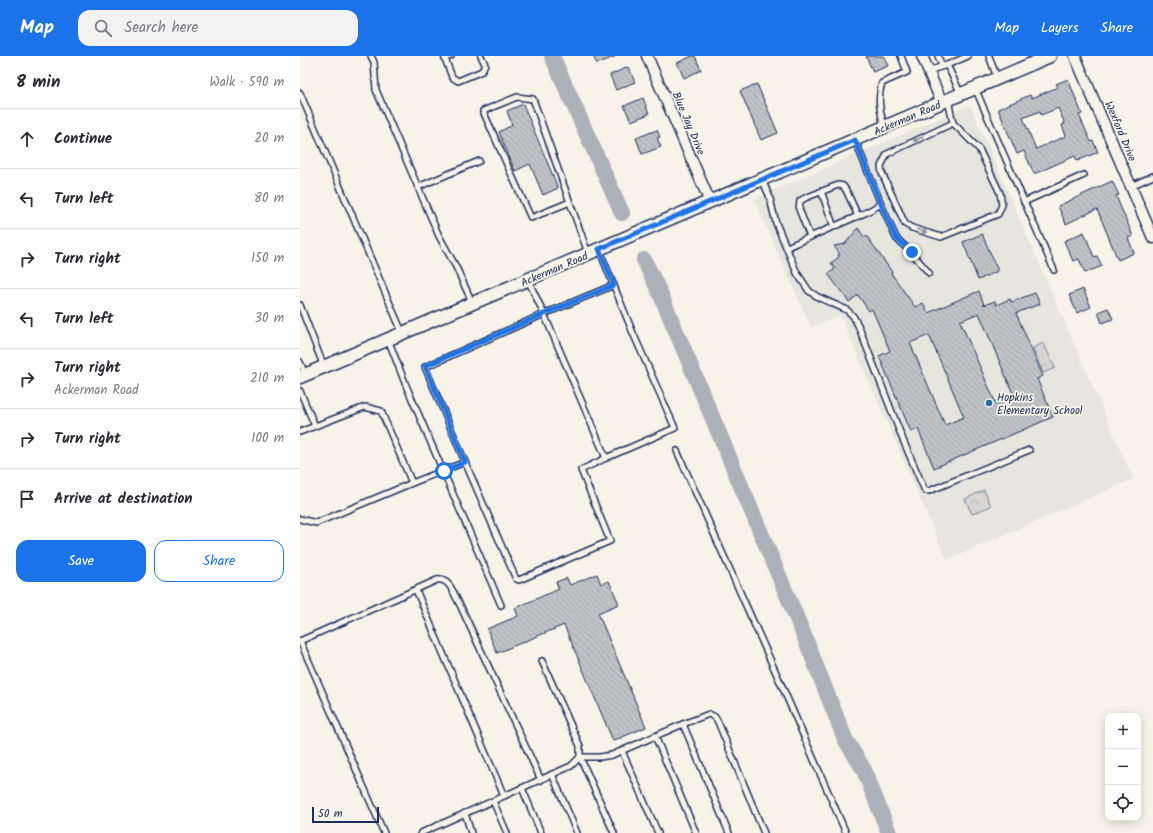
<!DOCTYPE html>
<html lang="en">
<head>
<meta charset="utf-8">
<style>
  body { margin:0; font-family:Kalam,sans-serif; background:#f2f2f3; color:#2b2b33 }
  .controls { position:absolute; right:12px; bottom:12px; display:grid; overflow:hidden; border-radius:8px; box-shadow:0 2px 10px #0003 }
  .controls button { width:36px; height:36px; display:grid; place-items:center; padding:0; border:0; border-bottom:1px solid #e1e1e2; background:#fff; color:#2b2b33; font:20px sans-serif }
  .scale { position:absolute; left:12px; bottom:10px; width:67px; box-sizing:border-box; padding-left:4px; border:2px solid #1b2f5e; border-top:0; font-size:11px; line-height:14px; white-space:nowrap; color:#1b2f5e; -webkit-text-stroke:3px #f7f3e8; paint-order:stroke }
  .stop { position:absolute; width:12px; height:12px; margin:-9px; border:3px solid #1a73e8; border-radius:50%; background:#fff }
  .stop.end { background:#1a73e8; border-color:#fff; box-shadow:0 1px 4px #0008 }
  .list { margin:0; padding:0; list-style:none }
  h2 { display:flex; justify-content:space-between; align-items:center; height:52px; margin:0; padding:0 16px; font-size:17px }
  h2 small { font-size:13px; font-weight:400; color:#7c7c81 }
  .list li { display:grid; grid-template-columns:26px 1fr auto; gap:12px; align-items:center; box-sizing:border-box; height:60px; padding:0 16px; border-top:1px solid #e1e1e2 }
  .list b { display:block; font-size:15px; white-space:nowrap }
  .list p { margin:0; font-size:13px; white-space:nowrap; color:#7c7c81 }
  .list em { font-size:13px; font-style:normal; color:#7c7c81 }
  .actions { display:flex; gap:8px; padding:12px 16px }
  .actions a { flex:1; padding:9px 0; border:1px solid #1a73e8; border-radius:12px; text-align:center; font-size:14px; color:#1a73e8 }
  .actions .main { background:#1a73e8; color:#fff }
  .icon { flex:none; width:22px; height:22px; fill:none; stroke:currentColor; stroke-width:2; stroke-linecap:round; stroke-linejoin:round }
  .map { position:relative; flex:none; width:853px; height:777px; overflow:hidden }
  header { display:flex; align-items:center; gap:24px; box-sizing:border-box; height:56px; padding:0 20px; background:#1a73e8; color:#fff }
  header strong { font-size:19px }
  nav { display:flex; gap:22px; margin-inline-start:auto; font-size:14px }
  .search { width:280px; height:36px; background:#f2f2f3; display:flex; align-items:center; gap:10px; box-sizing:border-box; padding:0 14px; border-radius:12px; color:#7c7c81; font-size:15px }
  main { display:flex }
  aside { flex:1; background:#fff }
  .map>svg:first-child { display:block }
  .built { fill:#e6e5de }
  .forest { fill:url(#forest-crowns); stroke:#798299 }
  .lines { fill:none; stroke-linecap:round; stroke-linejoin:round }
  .river { stroke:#acb0b9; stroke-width:16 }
  .building { fill:url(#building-back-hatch); stroke:#1b2f5e; fill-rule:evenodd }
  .service-casing { stroke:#1b2f5e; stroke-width:8 }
  .minor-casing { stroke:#1b2f5e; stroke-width:13 }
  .tertiary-casing { stroke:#1b2f5e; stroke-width:15 }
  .service { stroke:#f7f3e8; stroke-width:5 }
  .minor { stroke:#f7f3e8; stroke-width:10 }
  .tertiary { stroke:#f7f3e8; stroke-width:12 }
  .oneway { fill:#8991a3 }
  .route { stroke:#1a73e8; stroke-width:5 }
  .poi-dot { fill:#1f6fb2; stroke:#f7f3e8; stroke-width:1.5 }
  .labels { text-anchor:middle; stroke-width:3.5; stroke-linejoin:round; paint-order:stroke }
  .street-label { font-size:11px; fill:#1b2f5e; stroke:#f7f3e8 }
  .poi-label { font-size:11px; fill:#1b2f5e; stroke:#f7f3e8; text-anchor:start }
</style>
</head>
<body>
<header>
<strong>Map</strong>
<div class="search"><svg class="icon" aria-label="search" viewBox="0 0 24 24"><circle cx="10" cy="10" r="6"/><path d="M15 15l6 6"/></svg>Search here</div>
<nav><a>Map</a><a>Layers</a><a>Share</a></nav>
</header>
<main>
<aside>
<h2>8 min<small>Walk · 590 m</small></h2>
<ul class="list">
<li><svg class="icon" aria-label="ahead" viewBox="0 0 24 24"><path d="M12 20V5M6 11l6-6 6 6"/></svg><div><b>Continue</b></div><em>20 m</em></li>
<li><svg class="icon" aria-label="left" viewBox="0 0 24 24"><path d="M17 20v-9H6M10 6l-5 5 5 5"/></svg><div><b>Turn left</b></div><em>80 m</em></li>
<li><svg class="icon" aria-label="right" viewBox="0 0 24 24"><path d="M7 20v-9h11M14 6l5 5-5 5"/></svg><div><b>Turn right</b></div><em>150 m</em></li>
<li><svg class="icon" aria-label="left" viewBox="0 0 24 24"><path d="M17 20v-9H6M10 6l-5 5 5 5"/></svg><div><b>Turn left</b></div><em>30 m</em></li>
<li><svg class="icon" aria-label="right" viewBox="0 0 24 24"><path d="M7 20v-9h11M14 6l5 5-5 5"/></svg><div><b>Turn right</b><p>Ackerman Road</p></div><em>210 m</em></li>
<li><svg class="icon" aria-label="right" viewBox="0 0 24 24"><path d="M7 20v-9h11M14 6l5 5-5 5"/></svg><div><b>Turn right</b></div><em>100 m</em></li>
<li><svg class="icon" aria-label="arrive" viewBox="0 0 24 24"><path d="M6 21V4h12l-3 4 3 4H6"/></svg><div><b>Arrive at destination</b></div></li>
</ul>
<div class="actions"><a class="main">Save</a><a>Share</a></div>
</aside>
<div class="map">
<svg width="853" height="777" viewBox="0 0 853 777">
  <defs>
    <pattern id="forest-crowns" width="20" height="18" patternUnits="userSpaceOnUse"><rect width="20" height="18" fill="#d7d6d4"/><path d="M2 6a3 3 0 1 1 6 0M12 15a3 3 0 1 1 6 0" fill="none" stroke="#b8b8b8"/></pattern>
    <pattern id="building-back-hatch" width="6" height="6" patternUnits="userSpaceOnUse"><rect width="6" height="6" fill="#c0c3c5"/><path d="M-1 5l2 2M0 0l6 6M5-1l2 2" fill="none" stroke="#a4a8ac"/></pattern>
  </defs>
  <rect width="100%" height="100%" fill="#f7f3e8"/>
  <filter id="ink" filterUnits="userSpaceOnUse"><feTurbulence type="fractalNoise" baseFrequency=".025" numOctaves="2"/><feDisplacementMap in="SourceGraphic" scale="8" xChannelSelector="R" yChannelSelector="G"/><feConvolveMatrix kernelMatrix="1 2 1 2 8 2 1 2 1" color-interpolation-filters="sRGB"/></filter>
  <g filter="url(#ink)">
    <polygon class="built" points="670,49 833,423 647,504 540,259 511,272 454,143"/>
    <g class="forest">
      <polygon points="741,288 743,288 745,290 755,312 743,317 733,292"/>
      <polygon points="684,434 691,450 672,458 665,443"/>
    </g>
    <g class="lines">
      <g class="river">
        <polyline points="252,0 322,157"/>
        <polyline points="344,204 360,237 503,577 545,683 564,714 589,777"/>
      </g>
    </g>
    <g class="building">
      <polygon points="293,0 316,0 297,8"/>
      <polygon points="392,0 395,0 401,14 384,22 377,7"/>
      <polygon points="566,0 584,0 588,10 573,16"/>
      <polygon points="328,11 335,26 316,34 310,19"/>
      <path d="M768,23l14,35 -3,1 12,27 2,-1 5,11 -21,9 -2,-5 -41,18 -10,-23 -7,3 -19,-45 32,-14 2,3 26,-11 -2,-3zM758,52l7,16 -3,1 4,11 -30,13 -13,-31 17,-7 1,4z"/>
      <polygon points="457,28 478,77 461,84 440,35"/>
      <polygon points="343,42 349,58 331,65 324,50"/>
      <polygon points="223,48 258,132 243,139 230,108 215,115 199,76 212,69 207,55"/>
      <polygon points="357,74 360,81 357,82 361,91 342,98 336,82"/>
      <polygon points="812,125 819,139 816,140 833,180 828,182 834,197 818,204 797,153 766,168 758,150"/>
      <path d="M558,172l6,9 2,-2 26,37 -1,1 24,34 8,-4 5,10 51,-22 5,14 11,-4 1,4 14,-6 1,3 24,-9 5,11 -24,9 27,63 -6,3 16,38 -119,51 -16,-39 -7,3 -32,-76 11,-5 -18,-42 -3,2 -11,-16 -9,7 -21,-28 7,-5 -4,-6 8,-6 -1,-2 2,-1 -6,-8 11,-2zM679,257l35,83 -18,8 -36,-83zM629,279l35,82 -19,8 -35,-82z"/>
      <polygon points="784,176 794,201 797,200 802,210 785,217 779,203 773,205 764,185"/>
      <polygon points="682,178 698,215 678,224 663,186"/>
      <polygon points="783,233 791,251 777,257 769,239"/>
      <polygon points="808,252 813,263 802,267 798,256"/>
      <polygon points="297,518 301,528 309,525 319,548 298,557 346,671 313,685 264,569 197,597 187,573 218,560 215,552 259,533 256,526 267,522 270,529"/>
    </g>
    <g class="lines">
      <g class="service-casing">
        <g id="service">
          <polyline points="71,0 74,6 76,34 139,180 156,211 172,246"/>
          <polyline points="144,0 152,21 158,25 182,15 185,8 181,0"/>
          <polyline points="638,0 642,10"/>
          <polyline points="689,0 697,22"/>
          <polyline points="145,2 151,0"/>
          <polyline points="647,9 668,0"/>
          <polyline points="628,15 647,9 661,38"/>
          <polyline points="675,32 754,214"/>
          <polyline points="0,37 102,276"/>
          <polyline points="648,44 653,67 679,93 700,137 702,149 698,158 641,181 612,172 605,168 582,117 581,110 587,98 653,67"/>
          <path d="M584,70c-4,-15 -7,-28 -2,-43l25,-11 -6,-16"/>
          <polyline points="555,84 581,148 596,182 612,197 629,217"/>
          <polyline points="462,124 469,139 476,167 497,217 509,235 518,241 547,254 553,260 558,269 603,384 625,435 629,435 729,394"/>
          <polyline points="831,130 853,120"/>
          <polyline points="118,131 179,105"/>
          <polyline points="521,135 534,171"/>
          <polyline points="270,146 231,162 183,55 217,41 233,43 288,197"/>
          <polyline points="724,146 784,119"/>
          <polyline points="510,181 499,153 500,145 505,142 538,129 543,130 546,134 558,160"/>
          <polyline points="487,191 567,156 581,148"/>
          <polyline points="228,224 244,258 314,229"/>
          <polyline points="0,249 24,311"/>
          <polyline points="88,283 105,327 201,549"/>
          <polyline points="0,306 5,318"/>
          <polyline points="0,335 15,370 65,351 81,355 112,427 165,406 216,523 219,524 310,485 281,414 306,402 375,372 333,277 299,193"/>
          <polyline points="0,376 15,370"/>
          <polyline points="377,395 481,628 546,777"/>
          <polyline points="165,406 125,311 244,258 306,402"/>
          <polyline points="0,463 16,467 112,427"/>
          <polyline points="116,534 204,740"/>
          <path d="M0,585l137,-61c13,-2 17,15 23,25l81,175"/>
          <polyline points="0,585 84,777"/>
          <polyline points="383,668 429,777"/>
          <polyline points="355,680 396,777"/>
          <polyline points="322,695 358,777"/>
          <polyline points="252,718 277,777"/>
          <polyline points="222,732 241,777"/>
          <polyline points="193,745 207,777"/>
          <polyline points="165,757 171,777"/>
          <polyline points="121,777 271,710 280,701 280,690 242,605"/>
          <polyline points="314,777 280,701 300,701 312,699 383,668 409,658 415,661 418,666 464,777"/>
        </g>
      </g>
      <g class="minor-casing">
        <g id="minor">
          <polyline points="347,0 410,146"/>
          <polyline points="622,0 642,47"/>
          <polyline points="775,0 853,182"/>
        </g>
      </g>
      <g class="tertiary-casing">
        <polyline id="tertiary" points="0,321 750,0"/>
      </g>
      <use href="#service" class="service"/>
      <use href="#minor" class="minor"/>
      <use href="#tertiary" class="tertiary"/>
    </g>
    <defs><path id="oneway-solid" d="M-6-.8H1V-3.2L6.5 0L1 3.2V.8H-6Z"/></defs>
    <g class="oneway">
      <use href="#oneway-solid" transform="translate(618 83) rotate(155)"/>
      <use href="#oneway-solid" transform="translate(622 175) rotate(19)"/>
    </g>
  </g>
  <g class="lines" filter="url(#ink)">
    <polyline class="route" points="144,415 165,406 125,310 244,258 314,229 299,193 555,84 581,148 596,182 612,196"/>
  </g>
  <circle class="poi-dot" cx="689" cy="347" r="4"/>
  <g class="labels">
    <g class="street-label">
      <text transform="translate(607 62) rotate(-23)" y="4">Ackerman Road</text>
      <text transform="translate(389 67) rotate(67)" y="4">Blue Jay Drive</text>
      <text transform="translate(821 75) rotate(67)" y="4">Wexford Drive</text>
      <text transform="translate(254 213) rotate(-23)" y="4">Ackerman Road</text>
    </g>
    <g class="poi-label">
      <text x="697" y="345">Hopkins<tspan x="697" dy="13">Elementary School</tspan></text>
    </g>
  </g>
</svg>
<div class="controls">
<button>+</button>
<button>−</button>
<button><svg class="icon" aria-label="locate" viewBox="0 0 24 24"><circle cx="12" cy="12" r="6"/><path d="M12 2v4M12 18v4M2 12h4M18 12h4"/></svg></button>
</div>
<div class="scale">50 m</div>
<div class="stop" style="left:144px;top:415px"></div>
<div class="stop end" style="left:612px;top:196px"></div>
</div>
</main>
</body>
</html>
